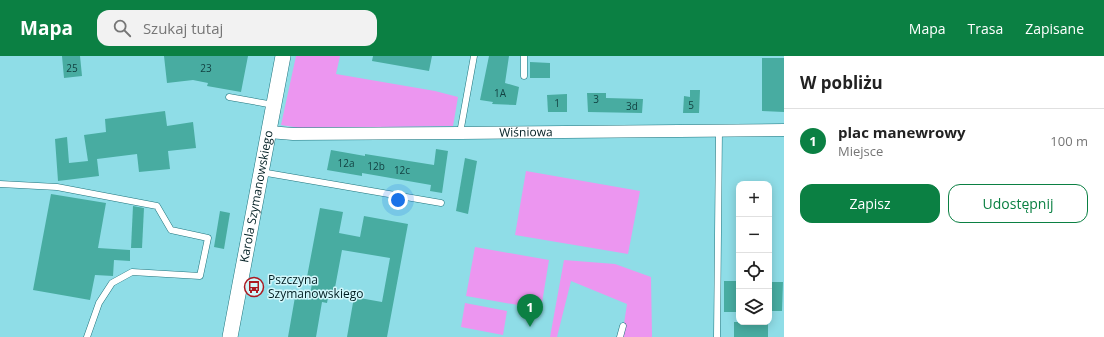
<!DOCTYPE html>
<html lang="pl">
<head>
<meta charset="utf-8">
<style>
  body { margin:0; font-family:"Open Sans",sans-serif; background:#f2f2f2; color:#222 }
  .controls { position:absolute; right:12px; bottom:12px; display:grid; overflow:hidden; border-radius:8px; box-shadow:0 2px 10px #0003 }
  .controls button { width:36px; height:36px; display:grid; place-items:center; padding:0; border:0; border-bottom:1px solid #e0e0e0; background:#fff; color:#222; font:20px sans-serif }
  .you { position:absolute; left:398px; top:144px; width:14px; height:14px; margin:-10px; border:3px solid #fff; border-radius:50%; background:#1a73e8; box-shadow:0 0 0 6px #1a73e833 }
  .badge { display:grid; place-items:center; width:26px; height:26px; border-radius:50%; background:#0b8043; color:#fff; font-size:13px; font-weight:700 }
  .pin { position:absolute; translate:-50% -33px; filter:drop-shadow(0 1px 2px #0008) }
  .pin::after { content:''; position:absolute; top:21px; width:14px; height:12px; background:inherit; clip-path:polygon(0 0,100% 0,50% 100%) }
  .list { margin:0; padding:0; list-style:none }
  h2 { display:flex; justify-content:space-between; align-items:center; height:52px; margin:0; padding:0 16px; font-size:17px }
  h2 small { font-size:13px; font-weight:400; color:#767676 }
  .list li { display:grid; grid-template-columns:26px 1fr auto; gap:12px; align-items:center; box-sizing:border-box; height:64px; padding:0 16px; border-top:1px solid #e0e0e0 }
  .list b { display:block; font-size:15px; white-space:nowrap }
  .list p { margin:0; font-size:13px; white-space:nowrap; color:#767676 }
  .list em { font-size:13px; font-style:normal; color:#767676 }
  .actions { display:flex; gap:8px; padding:12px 16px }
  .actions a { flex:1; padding:9px 0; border:1px solid #0b8043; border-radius:12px; text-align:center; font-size:14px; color:#0b8043 }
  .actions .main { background:#0b8043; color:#fff }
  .icon { flex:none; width:22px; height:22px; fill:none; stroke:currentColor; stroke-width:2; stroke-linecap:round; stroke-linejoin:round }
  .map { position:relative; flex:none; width:784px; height:281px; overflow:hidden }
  header { display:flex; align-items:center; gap:24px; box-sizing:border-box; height:56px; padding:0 20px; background:#0b8043; color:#fff }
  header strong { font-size:19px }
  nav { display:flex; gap:22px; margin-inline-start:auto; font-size:14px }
  .search { width:280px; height:36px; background:#f2f2f2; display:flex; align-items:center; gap:10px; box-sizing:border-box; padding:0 14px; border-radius:12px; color:#767676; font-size:15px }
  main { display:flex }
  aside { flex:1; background:#fff }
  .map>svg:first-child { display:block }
  .green { fill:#ec96f0 }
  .building { fill:#48aca1 }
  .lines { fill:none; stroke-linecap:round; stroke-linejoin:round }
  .service-casing { stroke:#1f747d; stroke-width:7 }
  .minor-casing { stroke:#1f747d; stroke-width:13 }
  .tertiary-casing { stroke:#1f747d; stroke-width:16 }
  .service { stroke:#fff; stroke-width:6 }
  .minor { stroke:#fff; stroke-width:12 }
  .tertiary { stroke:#fff; stroke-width:15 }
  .labels { text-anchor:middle; stroke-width:3; stroke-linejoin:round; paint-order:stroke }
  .number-label { font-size:10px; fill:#124242 }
  .street-label { font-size:12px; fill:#001e22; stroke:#d1f7fb }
  .poi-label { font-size:12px; fill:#001e22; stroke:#d1f7fb; text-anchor:start }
</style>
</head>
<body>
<header>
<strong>Mapa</strong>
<div class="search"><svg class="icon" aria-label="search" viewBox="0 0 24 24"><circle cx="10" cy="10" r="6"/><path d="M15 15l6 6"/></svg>Szukaj tutaj</div>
<nav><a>Mapa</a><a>Trasa</a><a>Zapisane</a></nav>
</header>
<main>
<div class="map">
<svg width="784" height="281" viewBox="0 0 784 281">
  <rect width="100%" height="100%" fill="#8fdde7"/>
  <g class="green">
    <polygon points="296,0 340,0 336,18 435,35 458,41 453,70 300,72 281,69"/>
    <polygon points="526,115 640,135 628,198 515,179"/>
    <polygon points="475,191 549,204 541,253 466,240"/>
    <polygon points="564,204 615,208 651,221 652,281 622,281 627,248 571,225 557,281 550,281"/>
    <polygon points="465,247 507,255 503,279 461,271"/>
  </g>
  <g class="building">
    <polygon points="62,0 80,0 82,20 64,22"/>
    <polygon points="164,0 248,0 241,36 207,30 208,27 193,24 167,27"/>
    <polygon points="373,0 432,0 429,15 372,5"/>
    <polygon points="489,0 509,0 505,27 519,31 516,49 492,48 493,46 480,44"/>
    <polygon points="762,2 784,2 784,56 762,55"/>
    <polygon points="530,6 550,7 550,22 530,22"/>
    <polygon points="690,34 700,34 699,57 683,57 684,40 690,41"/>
    <polygon points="587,37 606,37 606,42 643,43 642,57 588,56"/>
    <polygon points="567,38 567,56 548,56 547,39"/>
    <polygon points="165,55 167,70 193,66 196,92 168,95 170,113 139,116 137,98 97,103 99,120 58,125 55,83 67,81 69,107 88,105 84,79 106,76 105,63"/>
    <polygon points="436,93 448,95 442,137 430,135 431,129 362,117 362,120 327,114 331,94 365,100 365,98 434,109"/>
    <polygon points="465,102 477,105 468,158 456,155"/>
    <polygon points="51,138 106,147 98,192 130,194 130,205 114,204 113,220 95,219 90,244 33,234"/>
    <polygon points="133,150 144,152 142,192 131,192"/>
    <polygon points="320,152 343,156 339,177 360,181 364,160 408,168 387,281 347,281 354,241 382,246 390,202 342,194 334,237 329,236 327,247 322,246 316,281 288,281 295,241 309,244 313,222 307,221"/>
    <polygon points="220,155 230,157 224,193 214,191"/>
    <rect x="724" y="225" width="15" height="31"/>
    <polygon points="769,226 783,226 782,255 769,255"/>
    <rect x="734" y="266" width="34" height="15"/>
  </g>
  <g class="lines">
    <g class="service-casing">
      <g id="service">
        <polyline points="524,20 524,0"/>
        <polyline points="229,41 274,49"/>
        <polyline points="460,77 474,0"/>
        <polyline points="261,116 441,147"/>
        <polyline points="0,128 57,131 157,150 171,174 208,182 200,220 132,216 112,227 99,247 87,281"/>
        <polyline points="620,281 623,270"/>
        <polyline points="717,281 719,74"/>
      </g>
    </g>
    <g class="minor-casing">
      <g id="minor">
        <path id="s1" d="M269,76l24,2 167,-1 324,-3"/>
      </g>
    </g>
    <g class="tertiary-casing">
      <g id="tertiary">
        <path id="s2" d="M230,281l53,-281"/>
      </g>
    </g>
    <use href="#service" class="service"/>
    <use href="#minor" class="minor"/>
    <use href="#tertiary" class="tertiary"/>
  </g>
  <defs>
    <g id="bus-ring" transform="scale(1)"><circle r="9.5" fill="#d1f7fb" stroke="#ac1921" stroke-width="1.5"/><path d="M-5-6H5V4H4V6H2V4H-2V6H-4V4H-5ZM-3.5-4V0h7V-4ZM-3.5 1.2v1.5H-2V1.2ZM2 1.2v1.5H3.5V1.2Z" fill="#ac1921"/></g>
  </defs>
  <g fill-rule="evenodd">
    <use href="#bus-ring" x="254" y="231"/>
  </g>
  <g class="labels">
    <g class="number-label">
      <text x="72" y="16">25</text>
      <text x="206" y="16">23</text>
      <text x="500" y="41">1A</text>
      <text x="596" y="47">3</text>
      <text x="557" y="51">1</text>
      <text x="691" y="53">5</text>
      <text x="632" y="54">3d</text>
      <text x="346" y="111">12a</text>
      <text x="376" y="114">12b</text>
      <text x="402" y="118">12c</text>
    </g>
    <g class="street-label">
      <text dy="4" stroke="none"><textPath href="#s1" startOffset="257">Wiśniowa</textPath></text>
      <text dy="4" stroke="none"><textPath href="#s2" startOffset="143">Karola Szymanowskiego</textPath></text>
    </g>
    <g class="poi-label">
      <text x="268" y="228">Pszczyna<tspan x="268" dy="14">Szymanowskiego</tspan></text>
    </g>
  </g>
</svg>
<div class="controls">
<button>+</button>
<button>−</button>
<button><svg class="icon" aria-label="locate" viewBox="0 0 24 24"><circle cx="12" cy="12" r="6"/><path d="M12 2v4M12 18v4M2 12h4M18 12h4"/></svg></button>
<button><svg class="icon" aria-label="layers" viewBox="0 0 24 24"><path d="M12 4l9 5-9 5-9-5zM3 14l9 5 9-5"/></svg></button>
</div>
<div class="you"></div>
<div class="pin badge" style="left:530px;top:271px">1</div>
</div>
<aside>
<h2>W pobliżu<small></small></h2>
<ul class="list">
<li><span class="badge">1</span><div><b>plac manewrowy</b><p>Miejsce</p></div><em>100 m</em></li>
</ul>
<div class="actions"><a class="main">Zapisz</a><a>Udostępnij</a></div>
</aside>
</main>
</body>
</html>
